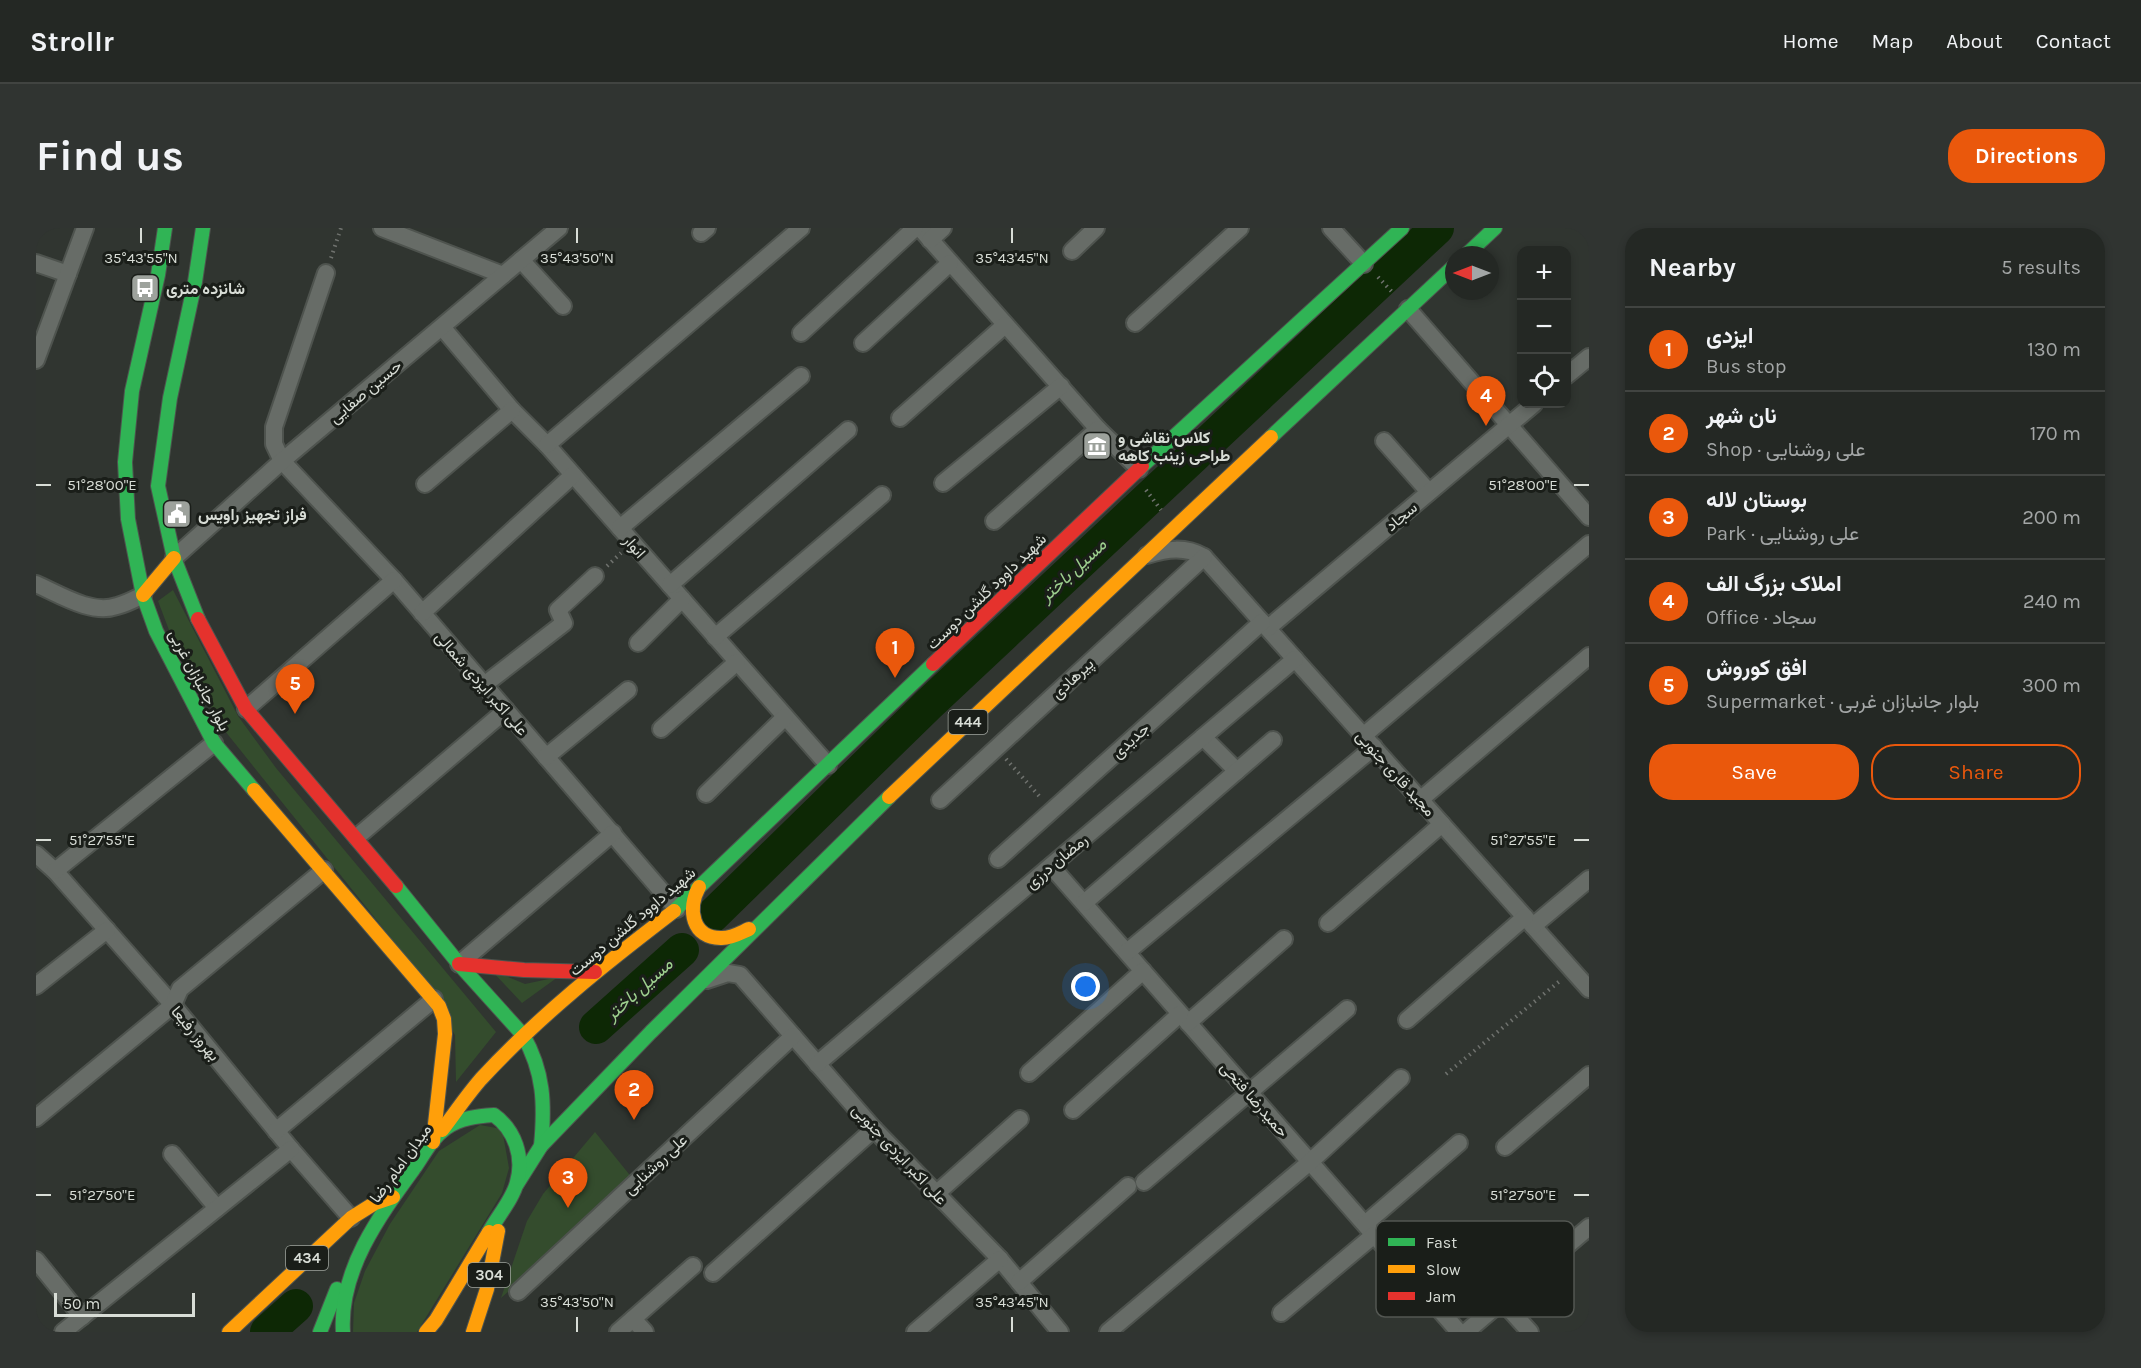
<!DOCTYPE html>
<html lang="en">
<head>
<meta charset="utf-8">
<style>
  body { margin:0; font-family:Karla,Vazirmatn,sans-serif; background:#303431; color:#f1f3f6 }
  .controls { position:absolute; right:18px; top:18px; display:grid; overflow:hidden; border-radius:12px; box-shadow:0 3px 9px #0003 }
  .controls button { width:54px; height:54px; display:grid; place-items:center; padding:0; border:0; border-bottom:2px solid #414441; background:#242824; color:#f1f3f6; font:30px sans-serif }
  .compass { position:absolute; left:1409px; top:18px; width:54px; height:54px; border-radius:50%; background:#242824; box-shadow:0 3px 9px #0003; rotate:270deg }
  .scale { position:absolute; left:18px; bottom:15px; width:141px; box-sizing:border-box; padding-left:6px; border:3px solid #d8ddd6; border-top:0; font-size:16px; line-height:21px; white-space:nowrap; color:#d8ddd6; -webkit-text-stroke:4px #1a1e19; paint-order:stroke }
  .you { position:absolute; left:1050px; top:759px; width:21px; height:21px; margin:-15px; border:4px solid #fff; border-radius:50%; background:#1a73e8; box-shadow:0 0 0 9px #1a73e833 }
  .badge { display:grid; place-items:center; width:39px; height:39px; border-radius:50%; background:#ea580c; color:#fff; font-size:20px; font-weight:700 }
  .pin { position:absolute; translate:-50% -50px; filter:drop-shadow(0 2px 3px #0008) }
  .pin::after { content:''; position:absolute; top:32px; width:21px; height:18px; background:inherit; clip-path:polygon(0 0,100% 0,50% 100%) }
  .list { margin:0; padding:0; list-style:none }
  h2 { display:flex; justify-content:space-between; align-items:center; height:78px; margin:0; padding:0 24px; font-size:26px }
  h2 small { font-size:20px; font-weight:400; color:#a3a6a6 }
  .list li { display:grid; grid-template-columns:39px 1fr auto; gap:18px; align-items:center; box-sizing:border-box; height:84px; padding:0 24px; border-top:2px solid #414441 }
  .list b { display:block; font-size:22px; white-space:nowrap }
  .list p { margin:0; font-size:20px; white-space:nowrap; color:#a3a6a6 }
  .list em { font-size:20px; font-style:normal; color:#a3a6a6 }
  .actions { display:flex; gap:12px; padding:18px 24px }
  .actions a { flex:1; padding:14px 0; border:2px solid #ea580c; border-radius:24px; text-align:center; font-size:21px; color:#ea580c }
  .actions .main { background:#ea580c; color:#fff }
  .icon { flex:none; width:33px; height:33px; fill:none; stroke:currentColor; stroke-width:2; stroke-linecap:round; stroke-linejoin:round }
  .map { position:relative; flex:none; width:1553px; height:1104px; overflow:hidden; border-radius:24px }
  header { display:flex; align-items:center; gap:36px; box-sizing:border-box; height:84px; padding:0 30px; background:#242824; border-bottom:2px solid #414441 }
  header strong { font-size:28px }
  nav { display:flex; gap:33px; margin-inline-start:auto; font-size:21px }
  .intro { display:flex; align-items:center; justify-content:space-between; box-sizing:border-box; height:144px; padding:0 36px }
  h1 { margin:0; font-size:42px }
  .button { padding:15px 27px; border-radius:24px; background:#ea580c; color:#fff; font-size:21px; font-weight:700 }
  main { display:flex; gap:36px; padding:0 36px }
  aside { flex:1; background:#242824; border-radius:24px; box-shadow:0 3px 9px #0003 }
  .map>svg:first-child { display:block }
  .green { fill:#344c2d }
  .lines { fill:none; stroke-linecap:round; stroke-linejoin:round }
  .river { stroke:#0d2805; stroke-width:34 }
  .street-casing { stroke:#4e534e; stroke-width:20 }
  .fast-casing { stroke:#4e534e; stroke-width:16 }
  .slow-casing { stroke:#4e534e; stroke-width:16 }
  .jam-casing { stroke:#4e534e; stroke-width:16 }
  .path { stroke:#6f726e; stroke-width:4; stroke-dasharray:1.5 4.5; stroke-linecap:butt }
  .street { stroke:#676c67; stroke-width:16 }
  .fast { stroke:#30b455; stroke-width:14 }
  .slow { stroke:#ff9f0a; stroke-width:14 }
  .jam { stroke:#e5322d; stroke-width:14 }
  .ticks { fill:none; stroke:#d8ddd6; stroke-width:2 }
  .labels { text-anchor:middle; stroke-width:6; stroke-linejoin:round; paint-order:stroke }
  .shield { fill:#1a1e19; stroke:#9fa49d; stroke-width:1.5 }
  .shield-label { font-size:15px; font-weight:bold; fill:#d8ddd6 }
  .poi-label { font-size:16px; font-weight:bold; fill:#d8ddd6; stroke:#1a1e19; text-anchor:start }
  .street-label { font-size:16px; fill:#d8ddd6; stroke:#1a1e19 }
  .water-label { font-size:18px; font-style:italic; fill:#9dcf8e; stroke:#1a1e19 }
  .key { fill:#1a1e19; stroke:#535752; stroke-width:1.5 }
  .key-label { font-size:16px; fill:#d8ddd6 }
  .ticks-label { font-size:15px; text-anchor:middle; fill:#d8ddd6; stroke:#1a1e19; stroke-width:6; stroke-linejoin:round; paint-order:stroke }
</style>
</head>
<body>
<header>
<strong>Strollr</strong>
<nav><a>Home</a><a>Map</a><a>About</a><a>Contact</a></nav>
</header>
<div class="intro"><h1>Find us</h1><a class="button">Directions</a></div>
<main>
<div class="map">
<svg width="1553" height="1104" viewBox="0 0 1553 1104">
  <rect width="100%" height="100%" fill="#303530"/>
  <g class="green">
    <polygon points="137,362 202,488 240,540 460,804 420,854 419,807 367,725 189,503 136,410 122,373"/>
    <polygon points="455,742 489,756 522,749 486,775"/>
    <polygon points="444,897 466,901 473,940 466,965 381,1104 317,1104 318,1075 329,1043 354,996 403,923"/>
    <polygon points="559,904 597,951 465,1070 491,993 507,966"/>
  </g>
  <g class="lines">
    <g class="river">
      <polyline points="676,688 893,476 1401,0"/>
      <polyline points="560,799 646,722"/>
      <polyline points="231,1104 260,1078"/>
    </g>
    <g class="street-casing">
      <g id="street">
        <polyline points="346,0 467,47"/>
        <polyline points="884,0 1062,201 1103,241"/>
        <polyline points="1295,0 1328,36"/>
        <polyline points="665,5 671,0"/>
        <polyline points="894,12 907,0"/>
        <polyline points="1036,23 1060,0"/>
        <polyline points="485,32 527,78"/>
        <polyline points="0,35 32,46"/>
        <polyline points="290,45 238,199 238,216 246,233 358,352 641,681"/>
        <polyline points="1372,81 1553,289"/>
        <polyline points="1099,95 1204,0"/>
        <polyline points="406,99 476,182 511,217 792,537"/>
        <polyline points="765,105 879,0"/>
        <polyline points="827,115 914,35"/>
        <polyline points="0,132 49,0"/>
        <polyline points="1530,148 1553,129"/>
        <polyline points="864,190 969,97"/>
        <polyline points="1348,213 1393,264"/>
        <polyline points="511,217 765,0"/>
        <polyline points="907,255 1025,158"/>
        <polyline points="389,256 476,182"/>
        <polyline points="958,293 1062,201"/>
        <polyline points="584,300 765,148"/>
        <path d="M1111,327c20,-6 38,-9 57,2l385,432"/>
        <polyline points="138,330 246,233 523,0"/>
        <path d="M0,356c23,10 55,31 81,22 9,-2 18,-7 26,-11"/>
        <polyline points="634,357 812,202"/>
        <polyline points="386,385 537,247"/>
        <polyline points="1232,400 1498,176"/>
        <polyline points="679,409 846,267"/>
        <polyline points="602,415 646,371"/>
        <polyline points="448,457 528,395 522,382 559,348"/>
        <polyline points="210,481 358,352"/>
        <polyline points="625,501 701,434"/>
        <polyline points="1327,508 1553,316"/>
        <polyline points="1167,509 1201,543"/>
        <polyline points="510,529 592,462"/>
        <polyline points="670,566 749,489"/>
        <polyline points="904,572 1168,329"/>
        <polyline points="1384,572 1553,428"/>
        <polyline points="321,609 470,482"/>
        <polyline points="0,626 19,643 137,777 255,921 315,990"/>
        <polyline points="962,631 1226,394"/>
        <polyline points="1015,638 1423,1104"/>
        <polyline points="19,643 178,515"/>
        <polyline points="1048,675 1237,512"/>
        <polyline points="1292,695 1406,596"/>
        <polyline points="1497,698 1553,651"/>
        <polyline points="1091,724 1338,519"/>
        <polyline points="423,736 577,605"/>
        <polyline points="671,752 692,745 704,747 838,901 964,1031 1024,1104"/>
        <polyline points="0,758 71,702"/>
        <polyline points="1371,792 1489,689"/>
        <polyline points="1152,795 1248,711"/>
        <polyline points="781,836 1259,431"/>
        <polyline points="993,845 1107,743"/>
        <polyline points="1037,882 1144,786"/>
        <polyline points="0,890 137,777 144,761 288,642"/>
        <polyline points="240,903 398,771"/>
        <polyline points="1469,919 1553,847"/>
        <polyline points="136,926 181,980"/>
        <polyline points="1108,954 1311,781"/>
        <polyline points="901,965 984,891"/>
        <polyline points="1329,996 1423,915"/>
        <polyline points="0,1032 46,1089"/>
        <polyline points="677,1045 838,901"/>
        <polyline points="983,1054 1092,958"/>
        <polyline points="482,1064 757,808"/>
        <polyline points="1466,1073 1494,1104"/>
        <polyline points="1245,1085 1338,1007"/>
        <polyline points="597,1091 609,1104"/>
        <polyline points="27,1104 255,921"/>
        <polyline points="582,1104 657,1038"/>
        <polyline points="879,1104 964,1031"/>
        <polyline points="1072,1104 1274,934 1365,850"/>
        <polyline points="1430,1104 1553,999"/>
      </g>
    </g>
    <g class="fast-casing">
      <g id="fast">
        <polyline points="129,0 122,47 96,163 89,234 92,291 107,367 120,403 178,515 218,562"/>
        <polyline points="1430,27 1459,0"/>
        <polyline points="1235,209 1418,38"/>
        <polyline points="1106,238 1366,0"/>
        <polyline points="162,391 138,330 122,258 134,170 159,54 167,0"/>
        <polyline points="360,658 423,736 487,807"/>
        <polyline points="638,683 897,436"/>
        <path d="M487,807c21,37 22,69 18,111"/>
        <polyline points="481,956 505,918 615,804 853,569"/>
        <polyline points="284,1104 301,1061"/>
        <path d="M307,1104c-4,-62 37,-117 72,-165 9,-13 17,-29 31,-39 14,-10 32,-12 48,-13 21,15 30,42 23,67 -4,17 -20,35 -28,50"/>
      </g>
    </g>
    <g class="slow-casing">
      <g id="slow">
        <polyline points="107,367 138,330"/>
        <polyline points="218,562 403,778 408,791 409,806 397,914"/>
        <polyline points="853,569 1235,209"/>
        <path d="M663,659c-12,22 -7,52 23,51 10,0 18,-5 27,-9"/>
        <path d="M406,902c13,-17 25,-35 39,-51 58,-63 125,-116 193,-168"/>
        <polyline points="193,1104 315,990 339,975 357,969"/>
        <polyline points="390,1104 400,1092 453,1004"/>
        <polyline points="437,1104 451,1061 462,1003"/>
      </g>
    </g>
    <g class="jam-casing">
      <g id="jam">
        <polyline points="162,391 210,481 360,658"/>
        <polyline points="897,436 1106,238"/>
        <polyline points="423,736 488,742 559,744"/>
      </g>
    </g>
    <g class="path">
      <polyline points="295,30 305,0"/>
      <polyline points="1342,49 1357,65"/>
      <polyline points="1110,262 1125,282"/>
      <polyline points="571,338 585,325"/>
      <polyline points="970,531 1005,570"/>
      <polyline points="1410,846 1525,752"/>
    </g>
    <use href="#street" class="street"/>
    <use href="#fast" class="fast"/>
    <use href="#slow" class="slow"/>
    <use href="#jam" class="jam"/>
  </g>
  <path class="ticks" d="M105,0v15M541,0v15M976,0v15M0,257h15M1538,257h15M0,612h15M1538,612h15M0,967h15M1538,967h15M541,1089v15M976,1089v15"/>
  <defs>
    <g id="bus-square" transform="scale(1.5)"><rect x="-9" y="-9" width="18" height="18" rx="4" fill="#9da29c" stroke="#1a1e19"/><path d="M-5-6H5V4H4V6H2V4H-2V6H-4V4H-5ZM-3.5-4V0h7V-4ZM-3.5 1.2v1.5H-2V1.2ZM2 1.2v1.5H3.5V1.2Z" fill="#fff"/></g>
    <g id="museum-square" transform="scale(1.5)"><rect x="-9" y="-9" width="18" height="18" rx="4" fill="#9da29c" stroke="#1a1e19"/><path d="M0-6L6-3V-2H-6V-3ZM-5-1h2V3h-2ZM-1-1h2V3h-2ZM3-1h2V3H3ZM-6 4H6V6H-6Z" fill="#fff"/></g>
    <g id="civic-square" transform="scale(1.5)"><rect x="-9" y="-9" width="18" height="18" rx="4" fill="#9da29c" stroke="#1a1e19"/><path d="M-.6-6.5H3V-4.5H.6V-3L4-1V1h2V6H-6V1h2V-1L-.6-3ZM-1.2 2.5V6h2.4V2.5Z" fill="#fff"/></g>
  </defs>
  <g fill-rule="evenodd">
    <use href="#bus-square" x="109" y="60"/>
    <use href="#museum-square" x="1061" y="218"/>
    <use href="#civic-square" x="141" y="286"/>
  </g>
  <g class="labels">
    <g class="shield">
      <rect x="912.5" y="482" width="39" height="24" rx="4.5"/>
      <rect x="250" y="1018" width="42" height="24" rx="4.5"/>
      <rect x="432" y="1035" width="42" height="24" rx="4.5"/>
    </g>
    <g class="shield-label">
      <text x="932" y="499">444</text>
      <text x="271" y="1035">434</text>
      <text x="453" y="1052">304</text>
    </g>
    <g class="poi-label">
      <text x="130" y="66">شانزده متری</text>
      <text x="1082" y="215">کلاس نقاشی و<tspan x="1082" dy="18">طراحی زینب کاهه</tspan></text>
      <text x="162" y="292">فراز تجهیز راویس</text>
    </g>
    <g class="street-label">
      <text transform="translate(329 163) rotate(-40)" y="6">حسین صفایی</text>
      <text transform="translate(1365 288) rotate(-40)" y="6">سجاد</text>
      <text transform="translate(599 318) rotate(49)" y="6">انوار</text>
      <text transform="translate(950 363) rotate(-44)" y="6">شهید داوود گلشن دوست</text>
      <text transform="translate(1036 450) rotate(-43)" y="6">پیرهادی</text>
      <text transform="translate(164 452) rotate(62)" y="6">بلوار جانبازان غربی</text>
      <text transform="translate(446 455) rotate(49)" y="6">علی اکبر ایزدی شمالی</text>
      <text transform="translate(1094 512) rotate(-42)" y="6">جدیدی</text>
      <text transform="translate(1360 545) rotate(48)" y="6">مجید قاری جنوبی</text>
      <text transform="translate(1020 633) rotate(-40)" y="6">رمضان درزی</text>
      <text transform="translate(596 693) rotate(-40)" y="6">شهید داوود گلشن دوست</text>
      <text transform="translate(160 805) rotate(50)" y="6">بهروز رفیعا</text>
      <text transform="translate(1219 871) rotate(49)" y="6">حمیدرضا فتحی</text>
      <text transform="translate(864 926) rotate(47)" y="6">علی اکبر ایزدی جنوبی</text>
      <text transform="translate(364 935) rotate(-54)" y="6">میدان امام رضا</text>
      <text transform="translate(619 936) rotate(-43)" y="6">علی روشنایی</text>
    </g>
    <g class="water-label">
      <text transform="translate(1037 342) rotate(-43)" y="6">مسیل باختر</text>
      <text transform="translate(603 761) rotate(-42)" y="6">مسیل باختر</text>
    </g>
  </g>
  <rect x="1340" y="993" width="198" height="96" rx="9" class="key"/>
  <rect x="1352" y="1010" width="27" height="8" fill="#30b455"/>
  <rect x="1352" y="1037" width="27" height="8" fill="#ff9f0a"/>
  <rect x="1352" y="1064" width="27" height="8" fill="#e5322d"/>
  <g class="key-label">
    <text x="1390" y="1020">Fast</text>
    <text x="1390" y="1047">Slow</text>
    <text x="1390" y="1074">Jam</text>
  </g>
  <g class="ticks-label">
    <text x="105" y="35">35°43'55"N</text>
    <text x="541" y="35">35°43'50"N</text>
    <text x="976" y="35">35°43'45"N</text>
    <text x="1487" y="262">51°28'00"E</text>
    <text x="66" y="262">51°28'00"E</text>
    <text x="1487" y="617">51°27'55"E</text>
    <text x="66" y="617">51°27'55"E</text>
    <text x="1487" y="972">51°27'50"E</text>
    <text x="66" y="972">51°27'50"E</text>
    <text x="541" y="1079">35°43'50"N</text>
    <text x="976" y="1079">35°43'45"N</text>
  </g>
</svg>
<div class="controls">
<button>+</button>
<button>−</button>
<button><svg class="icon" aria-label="locate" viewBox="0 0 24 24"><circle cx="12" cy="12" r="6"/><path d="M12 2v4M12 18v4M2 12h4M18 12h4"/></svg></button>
</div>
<svg class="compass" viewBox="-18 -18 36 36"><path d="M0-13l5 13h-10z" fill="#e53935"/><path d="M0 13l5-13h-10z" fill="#a3a6a6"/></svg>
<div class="scale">50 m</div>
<div class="you"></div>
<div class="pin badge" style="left:859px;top:450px">1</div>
<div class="pin badge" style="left:598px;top:892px">2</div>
<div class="pin badge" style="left:532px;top:980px">3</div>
<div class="pin badge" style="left:1450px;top:198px">4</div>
<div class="pin badge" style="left:259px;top:486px">5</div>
</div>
<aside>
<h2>Nearby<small>5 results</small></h2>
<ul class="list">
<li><span class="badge">1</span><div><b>ایزدی</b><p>Bus stop</p></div><em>130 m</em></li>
<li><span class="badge">2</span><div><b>نان شهر</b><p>Shop · علی روشنایی</p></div><em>170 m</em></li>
<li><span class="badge">3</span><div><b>بوستان لاله</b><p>Park · علی روشنایی</p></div><em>200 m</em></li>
<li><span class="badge">4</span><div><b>املاک بزرگ الف</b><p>Office · سجاد</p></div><em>240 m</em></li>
<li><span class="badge">5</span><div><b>افق کوروش</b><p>Supermarket · بلوار جانبازان غربی</p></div><em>300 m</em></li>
</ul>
<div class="actions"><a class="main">Save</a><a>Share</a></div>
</aside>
</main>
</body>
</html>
